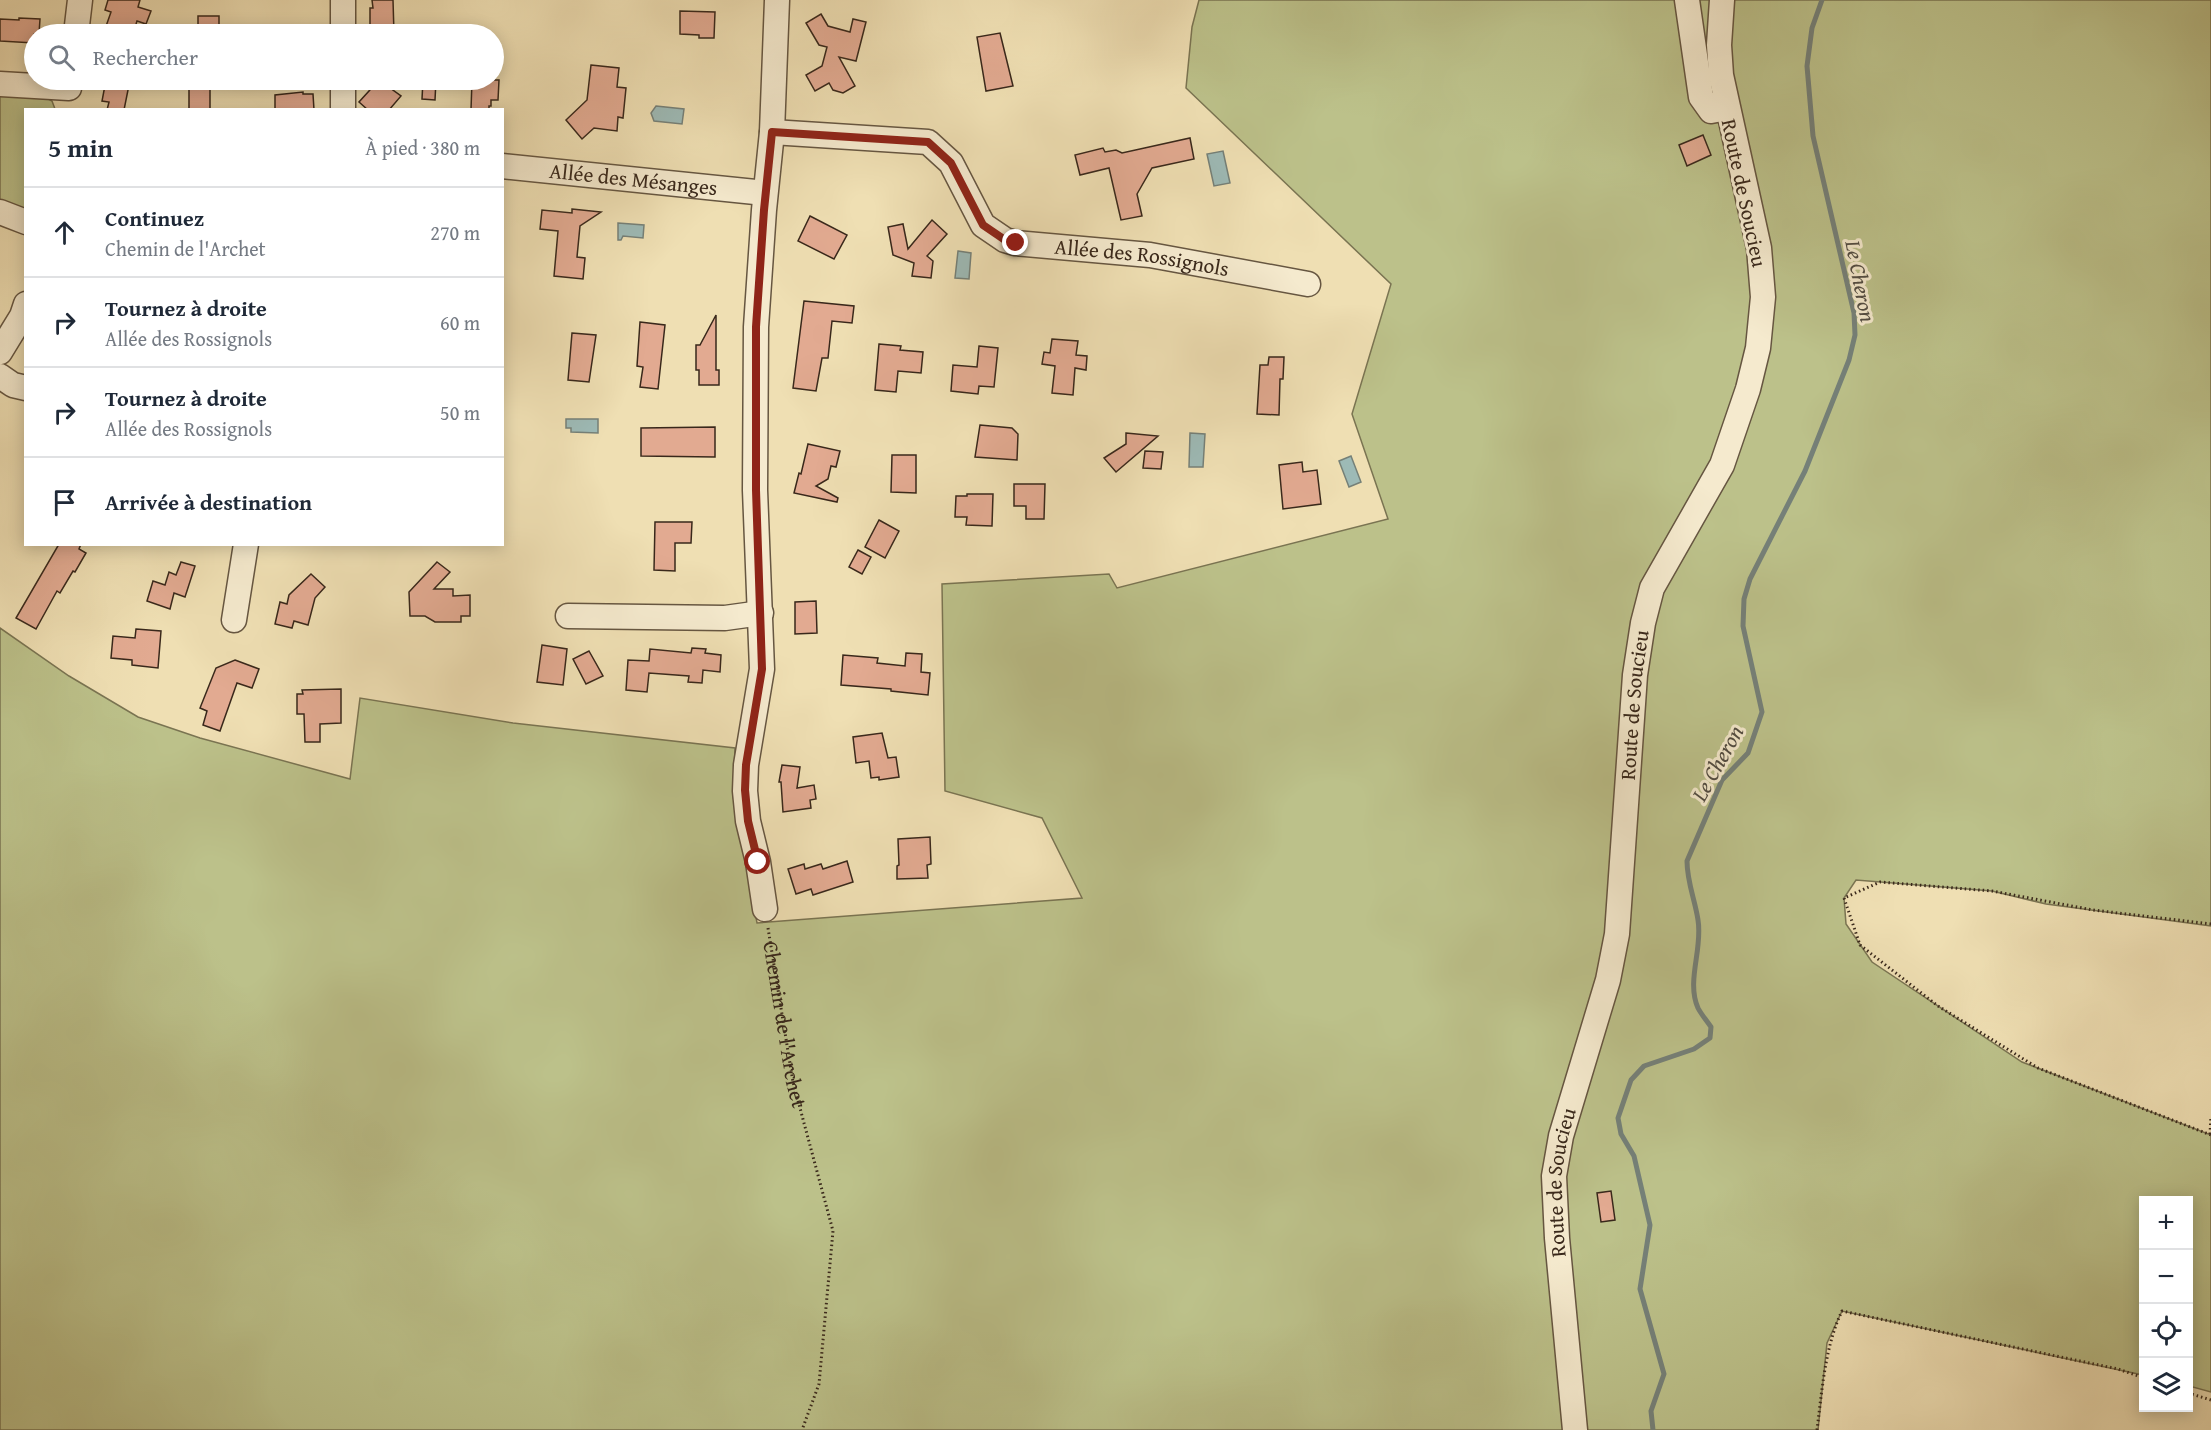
<!DOCTYPE html>
<html lang="fr">
<head>
<meta charset="utf-8">
<style>
  body { margin:0; font-family:"Gentium Book Plus",serif; background:#f2f2f3; color:#1f2937 }
  .controls { position:absolute; right:18px; bottom:18px; display:grid; overflow:hidden; border-radius:0px; box-shadow:0 3px 15px #0003 }
  .controls button { width:54px; height:54px; display:grid; place-items:center; padding:0; border:0; border-bottom:2px solid #e0e1e3; background:#fff; color:#1f2937; font:30px sans-serif }
  .stop { position:absolute; width:18px; height:18px; margin:-14px; border:4px solid #8f2418; border-radius:50%; background:#fff }
  .stop.end { background:#8f2418; border-color:#fff; box-shadow:0 2px 6px #0008 }
  .list { margin:0; padding:0; list-style:none }
  h2 { display:flex; justify-content:space-between; align-items:center; height:78px; margin:0; padding:0 24px; font-size:26px }
  h2 small { font-size:20px; font-weight:400; color:#747a83 }
  .list li { display:grid; grid-template-columns:39px 1fr auto; gap:18px; align-items:center; box-sizing:border-box; height:90px; padding:0 24px; border-top:2px solid #e0e1e3 }
  .list b { display:block; font-size:22px; white-space:nowrap }
  .list p { margin:0; font-size:20px; white-space:nowrap; color:#747a83 }
  .list em { font-size:20px; font-style:normal; color:#747a83 }
  .icon { flex:none; width:33px; height:33px; fill:none; stroke:currentColor; stroke-width:2; stroke-linecap:round; stroke-linejoin:round }
  .map { position:relative; flex:none; width:2211px; height:1430px; overflow:hidden }
  .search { position:absolute; background:#fff; box-shadow:0 3px 15px #0003; left:24px; top:24px; width:480px; height:66px; display:flex; align-items:center; gap:15px; box-sizing:border-box; padding:0 21px; border-radius:33px; color:#747a83; font-size:22px }
  .panel { position:absolute; background:#fff; box-shadow:0 3px 15px #0003; left:24px; top:108px; width:480px; height:438px; border-radius:0px }
  .map>svg:first-child { display:block }
  .green { fill:#bcc18a; stroke:#7a7452; stroke-width:1.5 }
  .water { fill:#9dbab6; stroke:#758078; stroke-width:1.5 }
  .lines { fill:none; stroke-linecap:round; stroke-linejoin:round }
  .stream { stroke:#758078; stroke-width:5 }
  .building { fill:#e2aa91; stroke:#39281b; stroke-width:1.5 }
  .minor-casing { stroke:#665641; stroke-width:27 }
  .path { stroke:#39281b; stroke-width:3; stroke-dasharray:1.5 3; stroke-linecap:butt }
  .minor { stroke:#f5eace; stroke-width:24 }
  .route { stroke:#8f2418; stroke-width:8 }
  .labels { text-anchor:middle; stroke-width:6; stroke-linejoin:round; paint-order:stroke }
  .street-label { font-size:21px; fill:#39281b; stroke:#f5eace }
  .water-label { font-size:22px; font-style:italic; fill:#524c42; stroke:#f5eace }
</style>
</head>
<body>
<div class="map">
<svg width="2211" height="1430" viewBox="0 0 2211 1430">
  <rect width="100%" height="100%" fill="#efdfb3"/>
  <filter id="stains"><feTurbulence type="fractalNoise" baseFrequency=".00333" numOctaves="4"/><feColorMatrix values="0 0 0 0 .2 0 0 0 0 .09 0 0 0 0 .02 0 0 0 .5 -.17"/></filter>
  <radialGradient id="worn" r=".72"><stop offset=".6" stop-color="#630" stop-opacity="0"/><stop offset="1" stop-color="#630" stop-opacity=".3"/></radialGradient>
  <g class="green">
    <polygon points="1199,0 2211,0 2211,926 2046,904 1992,891 1856,880 1844,898 1846,924 1872,962 2022,1062 2211,1135 2211,1392 2189,1386 2188,1200 2144,1200 2143,1375 1842,1311 1827,1343 1818,1430 0,1430 0,628 69,676 138,717 200,738 350,779 360,698 513,723 735,748 733,796 757,923 1082,898 1042,818 945,791 942,584 1109,574 1117,588 1388,519 1352,414 1391,284 1186,88 1192,27"/>
    <polygon points="0,93 40,94 52,101 55,109 26,110 25,212 0,203"/>
  </g>
  <g class="water">
    <polygon points="656,106 684,109 682,124 654,121 651,113"/>
    <polygon points="1223,151 1230,183 1214,186 1207,154"/>
    <polygon points="618,223 644,225 643,238 623,236 621,240 618,240"/>
    <polygon points="958,251 971,253 969,279 955,278"/>
    <polygon points="566,419 598,419 598,433 571,432 571,428 566,428"/>
    <polygon points="1190,433 1205,434 1203,467 1189,467"/>
    <polygon points="1351,456 1361,482 1349,487 1339,461"/>
  </g>
  <g class="lines">
    <path class="stream" d="M1653,1430l-2,-19 13,-37 -24,-85 10,-64 -16,-69 -13,-22 -3,-16 13,-38 13,-14 50,-17 16,-11 1,-11c-4,-6 -10,-13 -13,-19 -12,-27 5,-59 0,-88 -3,-20 -11,-38 -11,-59l35,-81 26,-27 14,-41 -19,-86 1,-27 6,-20 55,-108 44,-111 6,-25 -1,-22 -41,-177 -6,-70 5,-38 10,-28"/>
  </g>
  <g class="building">
    <polygon points="108,0 140,0 138,7 151,11 146,24 137,21 133,34 114,34 104,32 111,12 105,10"/>
    <polygon points="372,0 393,0 394,34 373,34 373,25 370,25 370,8 373,8"/>
    <polygon points="680,11 715,12 714,38 699,38 699,35 680,34"/>
    <polygon points="821,14 828,26 850,32 853,19 866,22 856,61 839,57 855,86 843,93 833,90 829,83 815,91 806,75 822,66 827,47 819,45 806,23"/>
    <rect x="198" y="16" width="21" height="18"/>
    <polygon points="19,18 40,19 39,34 34,34 34,43 0,41 0,19 19,20"/>
    <polygon points="1000,33 1013,86 986,91 977,37"/>
    <polygon points="591,65 619,68 617,87 626,88 623,118 618,117 617,131 594,128 582,139 566,120 587,100"/>
    <polygon points="106,80 130,80 124,110 107,110 109,102 102,101"/>
    <polygon points="195,80 210,80 210,110 189,110 189,83 195,83"/>
    <polygon points="379,80 401,96 389,110 368,110 359,102"/>
    <polygon points="423,80 436,80 435,100 422,99"/>
    <polygon points="472,80 499,80 498,100 491,100 491,106 489,106 489,110 471,110"/>
    <polygon points="303,92 303,94 313,94 314,110 275,110 275,95"/>
    <polygon points="1703,135 1711,155 1687,166 1679,145"/>
    <polygon points="1190,138 1194,159 1152,168 1137,194 1142,216 1121,220 1109,168 1080,175 1075,155 1103,148 1105,152 1116,150 1122,153"/>
    <polygon points="572,209 601,212 580,226 577,257 585,258 583,279 554,276 558,231 540,229 542,210 572,213"/>
    <polygon points="810,216 847,235 834,259 798,241"/>
    <polygon points="932,220 947,234 927,256 933,261 931,278 912,276 914,263 893,255 888,227 903,224 908,249"/>
    <polygon points="804,301 854,306 852,323 832,321 828,358 822,358 816,391 793,388"/>
    <polygon points="716,315 716,370 719,370 719,385 699,385 699,370 696,370 696,345 700,345"/>
    <polygon points="640,322 665,325 658,389 640,387 643,367 637,366"/>
    <polygon points="572,333 596,335 589,382 568,380"/>
    <polygon points="1052,339 1078,341 1076,355 1087,356 1086,370 1075,368 1073,395 1052,393 1055,366 1042,364 1044,352 1050,353"/>
    <polygon points="879,344 901,346 900,350 923,352 921,373 898,371 896,392 875,390"/>
    <polygon points="979,346 998,348 994,387 979,386 978,394 951,391 953,365 977,367"/>
    <polygon points="1269,357 1284,357 1283,379 1280,379 1279,415 1257,414 1260,365 1268,365"/>
    <polygon points="980,425 1012,428 1018,434 1017,460 975,457"/>
    <polygon points="715,427 715,457 641,456 641,428"/>
    <polygon points="1126,433 1158,436 1116,472 1104,458 1126,444"/>
    <polygon points="808,444 840,451 836,467 831,466 828,479 816,486 838,498 837,502 794,493 799,473 801,474"/>
    <polygon points="1145,451 1163,452 1161,469 1143,468"/>
    <polygon points="892,455 916,455 916,493 891,492"/>
    <polygon points="1302,462 1303,472 1317,470 1321,504 1283,509 1279,465"/>
    <polygon points="1014,484 1045,484 1044,519 1026,519 1026,506 1014,506"/>
    <polygon points="967,494 993,494 992,526 966,525 967,517 955,517 956,496 967,496"/>
    <polygon points="879,520 899,531 885,558 865,547"/>
    <polygon points="655,522 692,522 691,543 675,543 675,571 654,570"/>
    <polygon points="59,544 81,544 79,549 86,553 75,572 73,571 60,593 57,591 36,629 16,618"/>
    <polygon points="858,550 871,557 862,574 849,567"/>
    <polygon points="181,562 195,566 185,597 174,593 170,609 147,601 153,581 165,585 169,572 176,575"/>
    <polygon points="437,562 450,572 434,589 453,589 453,596 470,595 470,616 461,616 461,622 435,622 425,616 410,616 409,592"/>
    <polygon points="311,574 325,587 315,598 308,625 294,621 292,628 275,624 280,602 287,604 289,595"/>
    <polygon points="816,601 817,633 795,634 795,602"/>
    <polygon points="136,629 161,631 158,668 132,665 132,660 111,658 113,636 135,638"/>
    <polygon points="542,645 567,649 563,685 537,682"/>
    <polygon points="692,648 706,649 705,653 721,655 720,672 703,670 702,683 688,682 689,676 649,673 647,692 626,690 628,660 649,661 650,649 691,653"/>
    <polygon points="589,651 603,676 586,684 573,659"/>
    <polygon points="906,653 922,654 921,672 930,673 928,695 891,691 891,689 841,685 843,655 878,658 877,663 905,666"/>
    <polygon points="235,660 259,669 252,688 237,683 220,731 203,725 207,711 200,708 216,668"/>
    <polygon points="341,689 341,723 320,724 320,742 305,742 304,714 297,714 297,694 303,694 302,690"/>
    <polygon points="882,733 888,758 896,757 899,777 879,780 879,777 871,778 869,761 856,763 853,737"/>
    <polygon points="782,765 800,767 797,788 814,785 816,799 810,800 811,808 783,812 781,782 779,782"/>
    <polygon points="930,837 931,864 927,865 928,878 897,879 897,866 899,865 898,839"/>
    <polygon points="847,861 853,882 813,895 811,889 796,894 788,869 804,864 805,869 821,864 823,869"/>
    <polygon points="1611,1191 1615,1220 1601,1222 1597,1193"/>
  </g>
  <g class="lines">
    <g class="minor-casing">
      <g id="minor">
        <polyline points="343,0 343,34"/>
        <polyline points="1687,0 1701,97 1711,111 1727,108"/>
        <polyline points="76,34 80,0"/>
        <polyline points="0,84 69,88"/>
        <polyline points="343,110 343,80"/>
        <path id="s2" d="M772,132l156,10 23,21 32,62 22,15 10,3 135,12 158,29"/>
        <path id="s3" d="M502,166l263,27"/>
        <polyline points="0,212 26,222"/>
        <polyline points="0,352 22,316 26,304"/>
        <polyline points="0,376 13,385 26,388"/>
        <polyline points="568,616 725,618 761,613"/>
        <polyline points="234,620 246,544"/>
        <polyline points="765,909 758,862 748,821 745,791 746,765 762,669 755,490 756,327 764,210 772,132 777,0"/>
        <path id="s4" d="M1575,1430l-18,-192 -3,-62 7,-40 47,-156 9,-46 18,-259 8,-52 9,-35 70,-123 26,-76 10,-41 5,-51 -4,-49 -38,-173 -2,-30 3,-45"/>
      </g>
    </g>
    <g class="path">
      <polyline points="2211,924 2093,910 1992,891 1880,882 1844,898 1860,945 1938,1006 2038,1068 2211,1135"/>
      <path id="s1" d="M768,928l25,154 40,149 -14,153 -17,46"/>
      <polyline points="2210,1134 2211,1116"/>
      <polyline points="2188,1393 2211,1400"/>
      <path d="M1817,1430c5,-39 8,-84 25,-119l276,58 26,9"/>
    </g>
    <use href="#minor" class="minor"/>
  </g>
  <g class="lines">
    <polyline class="route" points="758,862 748,821 745,790 746,765 762,669 756,490 756,327 764,210 772,132 928,142 951,163 983,225 1005,240 1016,243"/>
  </g>
  <g class="labels">
    <g class="street-label">
      <text dy="7" stroke="none"><textPath href="#s3" startOffset="132">Allée des Mésanges</textPath></text>
      <text transform="translate(1744 193) rotate(78)" y="7">Route de Soucieu</text>
      <text dy="7" stroke="none"><textPath href="#s2" startOffset="422">Allée des Rossignols</textPath></text>
      <text dy="7" stroke="none"><textPath href="#s4" startOffset="735">Route de Soucieu</textPath></text>
      <text dy="7" stroke="none"><textPath href="#s1" startOffset="98">Chemin de l'Archet</textPath></text>
      <text dy="7" stroke="none"><textPath href="#s4" startOffset="249">Route de Soucieu</textPath></text>
    </g>
    <g class="water-label">
      <text transform="translate(1861 281) rotate(79)" y="8">Le Cheron</text>
      <text transform="translate(1717 763) rotate(-61)" y="8">Le Cheron</text>
    </g>
  </g>
  <rect width="100%" height="100%" filter="url(#stains)"/>
  <rect width="100%" height="100%" fill="url(#worn)"/>
</svg>
<div class="controls">
<button>+</button>
<button>−</button>
<button><svg class="icon" aria-label="locate" viewBox="0 0 24 24"><circle cx="12" cy="12" r="6"/><path d="M12 2v4M12 18v4M2 12h4M18 12h4"/></svg></button>
<button><svg class="icon" aria-label="layers" viewBox="0 0 24 24"><path d="M12 4l9 5-9 5-9-5zM3 14l9 5 9-5"/></svg></button>
</div>
<div class="stop" style="left:758px;top:862px"></div>
<div class="stop end" style="left:1016px;top:243px"></div>
<div class="search"><svg class="icon" aria-label="search" viewBox="0 0 24 24"><circle cx="10" cy="10" r="6"/><path d="M15 15l6 6"/></svg>Rechercher</div>
<section class="panel">
<h2>5 min<small>À pied · 380 m</small></h2>
<ul class="list">
<li><svg class="icon" aria-label="ahead" viewBox="0 0 24 24"><path d="M12 20V5M6 11l6-6 6 6"/></svg><div><b>Continuez</b><p>Chemin de l'Archet</p></div><em>270 m</em></li>
<li><svg class="icon" aria-label="right" viewBox="0 0 24 24"><path d="M7 20v-9h11M14 6l5 5-5 5"/></svg><div><b>Tournez à droite</b><p>Allée des Rossignols</p></div><em>60 m</em></li>
<li><svg class="icon" aria-label="right" viewBox="0 0 24 24"><path d="M7 20v-9h11M14 6l5 5-5 5"/></svg><div><b>Tournez à droite</b><p>Allée des Rossignols</p></div><em>50 m</em></li>
<li><svg class="icon" aria-label="arrive" viewBox="0 0 24 24"><path d="M6 21V4h12l-3 4 3 4H6"/></svg><div><b>Arrivée à destination</b></div></li>
</ul>
</section>
</div>
</body>
</html>
